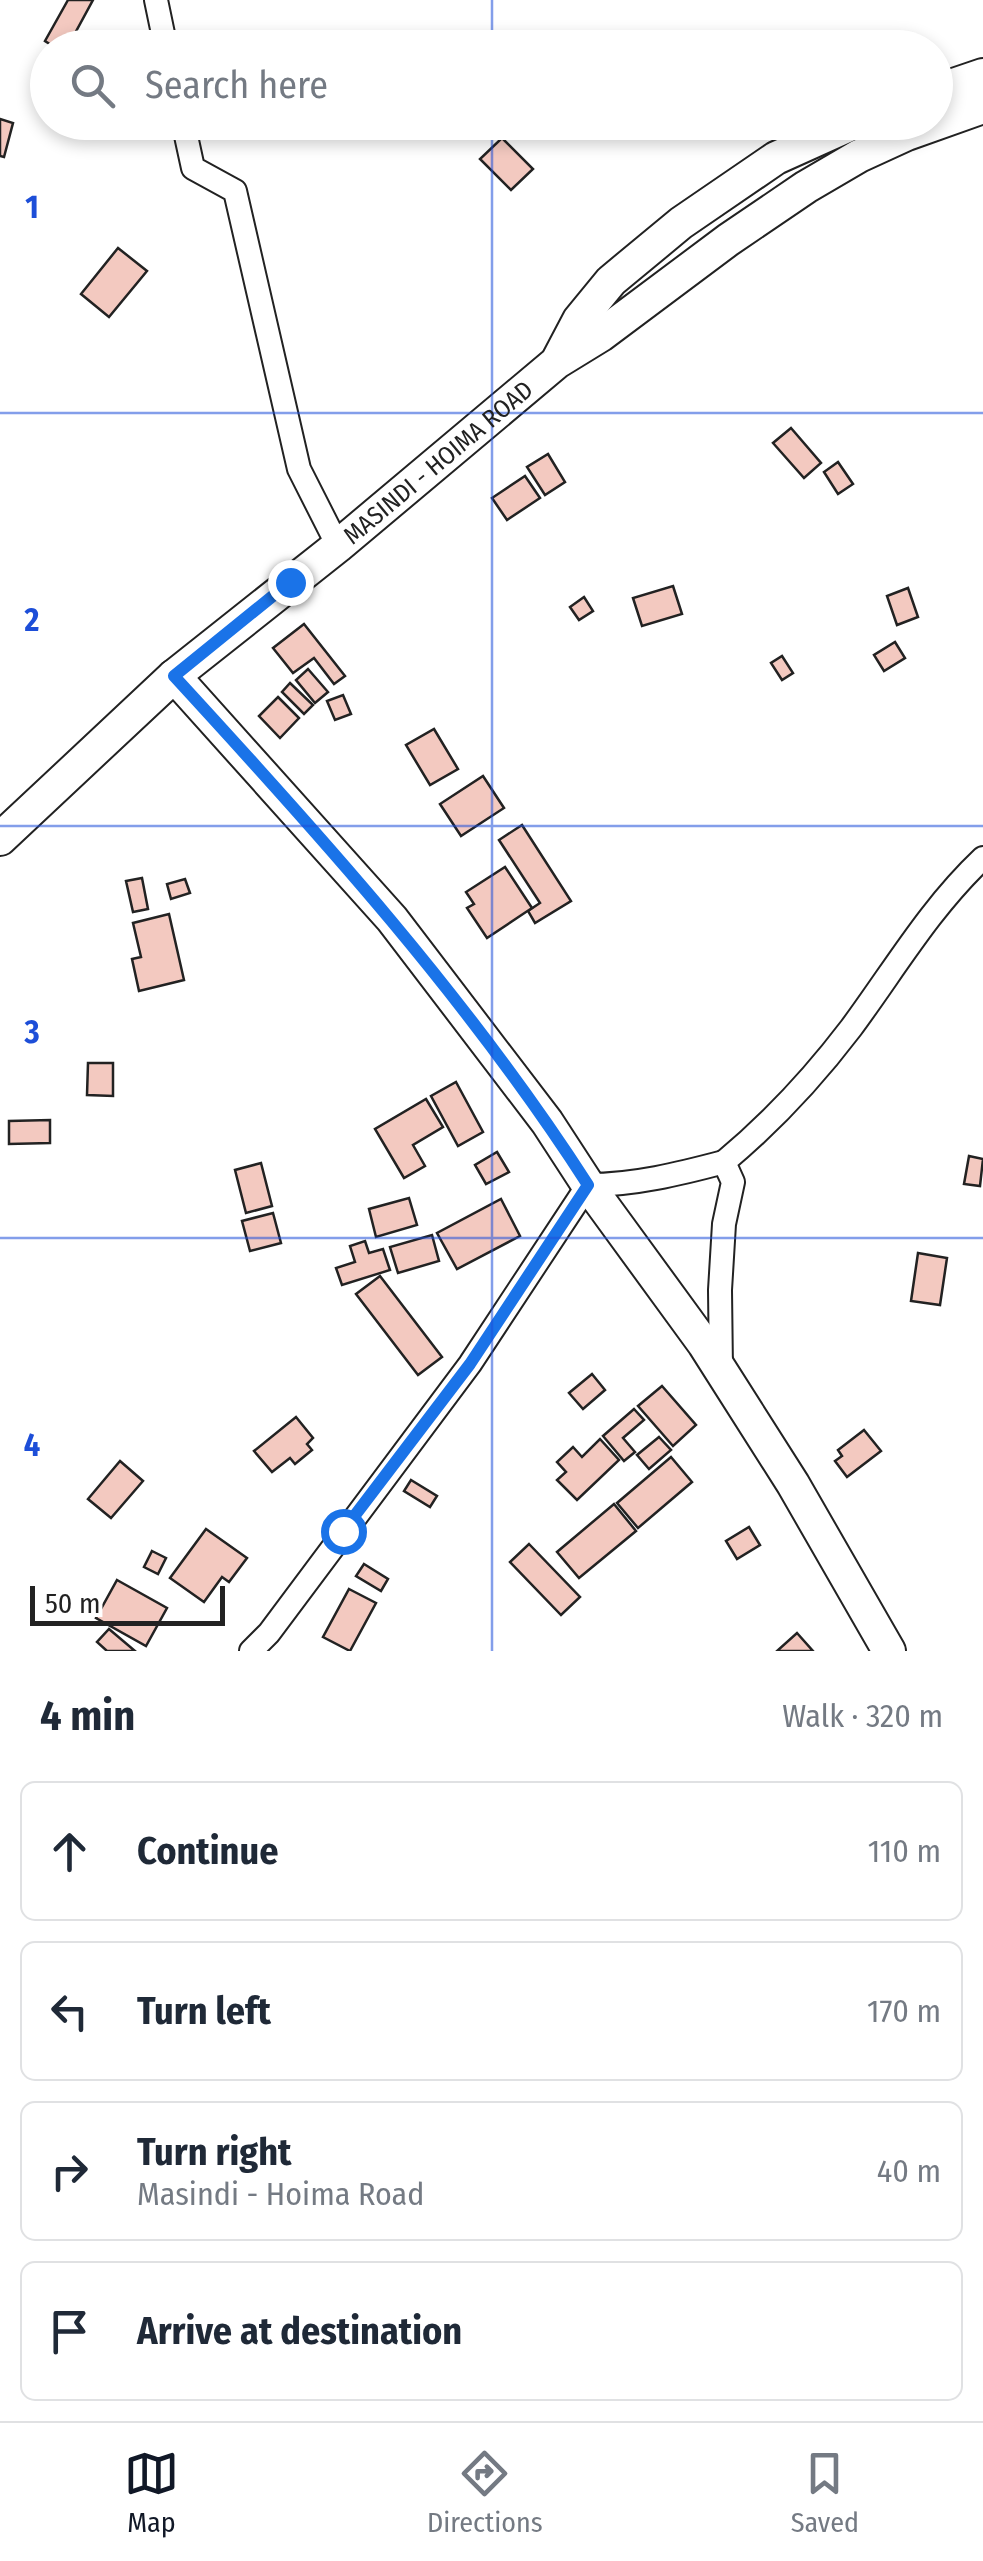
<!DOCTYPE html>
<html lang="en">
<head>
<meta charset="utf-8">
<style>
  body { margin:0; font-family:"Fira Sans Condensed",sans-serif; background:#f6f6f7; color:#1f2937 }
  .scale { position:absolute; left:30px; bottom:25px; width:195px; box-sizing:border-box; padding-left:10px; border:5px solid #222; border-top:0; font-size:28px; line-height:35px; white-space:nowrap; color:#222; -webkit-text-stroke:8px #fff; paint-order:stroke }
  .stop { position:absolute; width:30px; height:30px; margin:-22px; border:8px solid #1a73e8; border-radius:50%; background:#fff }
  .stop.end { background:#1a73e8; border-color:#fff; box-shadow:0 2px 10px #0008 }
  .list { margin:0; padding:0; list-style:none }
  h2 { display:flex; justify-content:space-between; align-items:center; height:130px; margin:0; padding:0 40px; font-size:42px }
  h2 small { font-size:32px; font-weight:400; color:#747a83 }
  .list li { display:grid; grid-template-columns:65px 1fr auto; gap:30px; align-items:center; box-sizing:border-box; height:140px; margin:0 20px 20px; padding:0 20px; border:2px solid #e0e1e3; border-radius:15px }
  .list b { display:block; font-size:38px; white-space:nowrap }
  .list p { margin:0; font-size:32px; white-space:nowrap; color:#747a83 }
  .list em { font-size:32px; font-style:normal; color:#747a83 }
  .icon { flex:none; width:55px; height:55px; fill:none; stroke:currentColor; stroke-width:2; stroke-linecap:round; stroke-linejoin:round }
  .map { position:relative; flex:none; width:983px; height:1651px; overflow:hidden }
  .search { position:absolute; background:#fff; box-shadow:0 5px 15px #0003; left:30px; right:30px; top:30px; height:110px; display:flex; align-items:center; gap:25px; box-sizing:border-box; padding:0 35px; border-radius:55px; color:#747a83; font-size:38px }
  .sheet { height:770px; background:#fff }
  nav { display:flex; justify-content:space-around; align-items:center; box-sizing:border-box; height:140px; border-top:2px solid #e0e1e3; background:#fff; font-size:28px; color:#747a83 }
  nav a { display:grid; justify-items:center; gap:5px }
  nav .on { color:#111827 }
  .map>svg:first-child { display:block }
  .building { fill:#f3c9c0; stroke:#222; stroke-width:2.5 }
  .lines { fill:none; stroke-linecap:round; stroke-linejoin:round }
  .street-casing { stroke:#222; stroke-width:26 }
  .secondary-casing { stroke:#222; stroke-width:36 }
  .street { stroke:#fff; stroke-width:22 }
  .secondary { stroke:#fff; stroke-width:32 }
  .route { stroke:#1a73e8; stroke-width:12 }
  .grid { fill:none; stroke:#1d4ed8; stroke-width:2.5; stroke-opacity:0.55 }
  .labels { text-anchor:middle; stroke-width:8; stroke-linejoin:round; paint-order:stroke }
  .street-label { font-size:25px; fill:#222; stroke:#fff }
  .grid-label { font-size:32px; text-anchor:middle; font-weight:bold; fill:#1d4ed8; stroke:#fff; stroke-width:8; stroke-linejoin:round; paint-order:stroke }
</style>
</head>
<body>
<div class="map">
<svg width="983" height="1651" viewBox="0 0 983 1651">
  <rect width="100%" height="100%" fill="#fff"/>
  <g class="building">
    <polygon points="68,0 93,0 67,48 56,48 45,41"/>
    <polygon points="0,119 13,123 4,157 0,156"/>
    <polygon points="502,138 533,169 511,190 480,159"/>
    <polygon points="118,248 147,271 109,317 81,294"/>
    <polygon points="791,428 821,463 804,478 773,443"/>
    <polygon points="548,454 565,482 545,495 527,467"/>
    <polygon points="838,462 853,484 838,494 824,472"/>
    <polygon points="525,476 540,498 507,520 492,498"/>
    <polygon points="673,586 682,614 642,626 633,598"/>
    <polygon points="908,588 918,617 897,625 887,596"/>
    <polygon points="584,597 593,611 579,620 570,607"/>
    <polygon points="304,624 345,676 334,684 314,658 293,673 273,648"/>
    <polygon points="895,642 905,658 884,671 874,655"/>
    <polygon points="782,656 793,673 782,680 771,663"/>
    <polygon points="308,669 328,692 315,703 296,680"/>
    <polygon points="290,683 313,705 304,714 282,692"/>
    <polygon points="343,695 351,714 335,720 327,701"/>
    <polygon points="278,697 299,718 280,738 259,716"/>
    <polygon points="434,729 458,769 430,785 406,745"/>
    <polygon points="483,776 504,808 461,836 440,804"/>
    <polygon points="522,825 571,901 535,923 528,911 540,903 499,840"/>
    <polygon points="505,867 532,908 487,938 467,908 474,904 466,892"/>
    <polygon points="142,878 148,909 133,912 126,881"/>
    <polygon points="185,879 190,893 171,899 167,884"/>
    <polygon points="169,914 184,980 139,991 132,959 141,957 133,923"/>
    <polygon points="88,1063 113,1063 113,1096 87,1095"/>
    <polygon points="456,1082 483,1132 458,1146 431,1096"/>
    <polygon points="426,1099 443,1127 413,1145 425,1166 404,1178 375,1129"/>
    <polygon points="50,1120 50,1143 9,1144 9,1121"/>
    <polygon points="497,1152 509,1172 486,1184 475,1165"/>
    <polygon points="969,1156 983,1159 980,1186 964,1184"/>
    <polygon points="261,1163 272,1206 246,1213 235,1170"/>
    <polygon points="409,1198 417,1225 376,1237 369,1209"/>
    <polygon points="501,1199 520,1236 457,1269 437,1233"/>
    <polygon points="273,1213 281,1243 250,1251 242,1221"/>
    <polygon points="432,1235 439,1261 398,1273 390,1247"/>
    <polygon points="365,1241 369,1253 383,1249 390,1270 342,1285 336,1268 355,1262 350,1246"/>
    <polygon points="918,1253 947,1258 940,1305 911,1301"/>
    <polygon points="380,1276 442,1357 418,1375 356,1294"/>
    <polygon points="592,1374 605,1390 583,1409 569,1393"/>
    <polygon points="662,1386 696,1425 673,1446 638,1406"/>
    <polygon points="634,1409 644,1420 623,1438 635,1452 624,1461 603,1436"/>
    <polygon points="296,1417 313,1438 307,1444 312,1450 295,1464 290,1458 272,1472 254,1451"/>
    <polygon points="864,1430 881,1451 847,1477 835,1461 842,1456 838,1450"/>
    <polygon points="659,1437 671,1450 649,1469 637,1455"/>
    <polygon points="600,1439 619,1460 577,1500 557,1480 566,1472 557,1462 573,1447 582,1457"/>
    <polygon points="671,1457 692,1482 638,1528 617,1503"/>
    <polygon points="120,1461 143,1481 111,1518 88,1499"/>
    <polygon points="411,1480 437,1496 430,1507 404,1491"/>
    <polygon points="614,1504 636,1531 579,1578 557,1552"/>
    <polygon points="749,1527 760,1545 737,1559 726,1541"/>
    <polygon points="206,1529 247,1558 229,1582 222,1577 204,1602 170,1578"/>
    <polygon points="529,1544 580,1597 561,1615 510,1562"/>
    <polygon points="152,1551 166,1558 158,1574 144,1567"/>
    <polygon points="364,1564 388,1579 381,1591 356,1576"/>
    <polygon points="117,1580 167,1608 146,1646 96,1618"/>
    <polygon points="349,1589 376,1603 350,1651 323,1637"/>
    <polygon points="109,1629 135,1651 107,1651 97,1642"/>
    <polygon points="797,1633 813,1651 777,1651"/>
  </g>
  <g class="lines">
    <g class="street-casing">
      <g id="street">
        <polyline points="156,0 166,48"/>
        <polyline points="183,122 193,168 235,191 299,469 338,546"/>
        <path d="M721,1370l-1,-80 4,-66 9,-42 -9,-20c48,-40 89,-84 127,-134 43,-58 78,-119 132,-170"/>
        <path d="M251,1651l18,-18 201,-269 118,-179c46,0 91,-11 136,-23"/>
      </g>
    </g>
    <g class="secondary-casing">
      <g id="secondary">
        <polyline points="936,91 983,75"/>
        <polyline points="559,358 579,320 611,281 681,223 776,158 856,122"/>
        <polyline points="174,676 392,919 547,1122 588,1185 704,1344 793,1484 889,1651"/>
        <path id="s1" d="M0,839l174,-163 164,-130 219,-184 44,-27 127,-95 78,-53 53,-31 48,-22 76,-27"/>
      </g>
    </g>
    <use href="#street" class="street"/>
    <use href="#secondary" class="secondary"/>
  </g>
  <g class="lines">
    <path class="route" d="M290,582l-116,94c148,161 295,324 414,509l-118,179 -127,167"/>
  </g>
  <path class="grid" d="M492,0v48M492,122v1529M0,413h983M0,826h983M0,1238h983"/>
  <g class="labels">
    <g class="street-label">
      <text dy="9" stroke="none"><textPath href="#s1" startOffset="578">MASINDI - HOIMA ROAD</textPath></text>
    </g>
  </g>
  <g class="grid-label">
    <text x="32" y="218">1</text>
    <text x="32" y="631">2</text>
    <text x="32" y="1043">3</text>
    <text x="32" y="1456">4</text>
  </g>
</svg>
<div class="scale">50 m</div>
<div class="stop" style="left:343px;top:1531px"></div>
<div class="stop end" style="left:290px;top:582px"></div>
<div class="search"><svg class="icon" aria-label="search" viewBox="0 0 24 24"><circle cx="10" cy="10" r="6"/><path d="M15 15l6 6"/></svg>Search here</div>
</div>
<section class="sheet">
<h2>4 min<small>Walk · 320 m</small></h2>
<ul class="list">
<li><svg class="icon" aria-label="ahead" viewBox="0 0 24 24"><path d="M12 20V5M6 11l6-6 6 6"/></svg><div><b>Continue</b></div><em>110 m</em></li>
<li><svg class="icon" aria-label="left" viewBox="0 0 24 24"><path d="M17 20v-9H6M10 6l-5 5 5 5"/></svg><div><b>Turn left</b></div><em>170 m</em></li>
<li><svg class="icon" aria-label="right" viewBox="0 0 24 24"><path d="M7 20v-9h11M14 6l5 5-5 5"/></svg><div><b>Turn right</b><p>Masindi - Hoima Road</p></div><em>40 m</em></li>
<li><svg class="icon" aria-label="arrive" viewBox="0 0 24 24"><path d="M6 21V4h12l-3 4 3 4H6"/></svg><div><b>Arrive at destination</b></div></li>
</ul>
</section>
<nav>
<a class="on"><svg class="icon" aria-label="map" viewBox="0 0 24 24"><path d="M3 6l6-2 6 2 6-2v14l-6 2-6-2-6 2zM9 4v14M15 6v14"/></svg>Map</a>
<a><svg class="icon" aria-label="directions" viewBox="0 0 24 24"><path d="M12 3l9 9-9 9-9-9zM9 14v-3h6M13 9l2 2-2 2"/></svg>Directions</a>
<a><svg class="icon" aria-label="saved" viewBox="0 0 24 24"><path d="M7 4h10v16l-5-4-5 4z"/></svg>Saved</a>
</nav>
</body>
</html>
